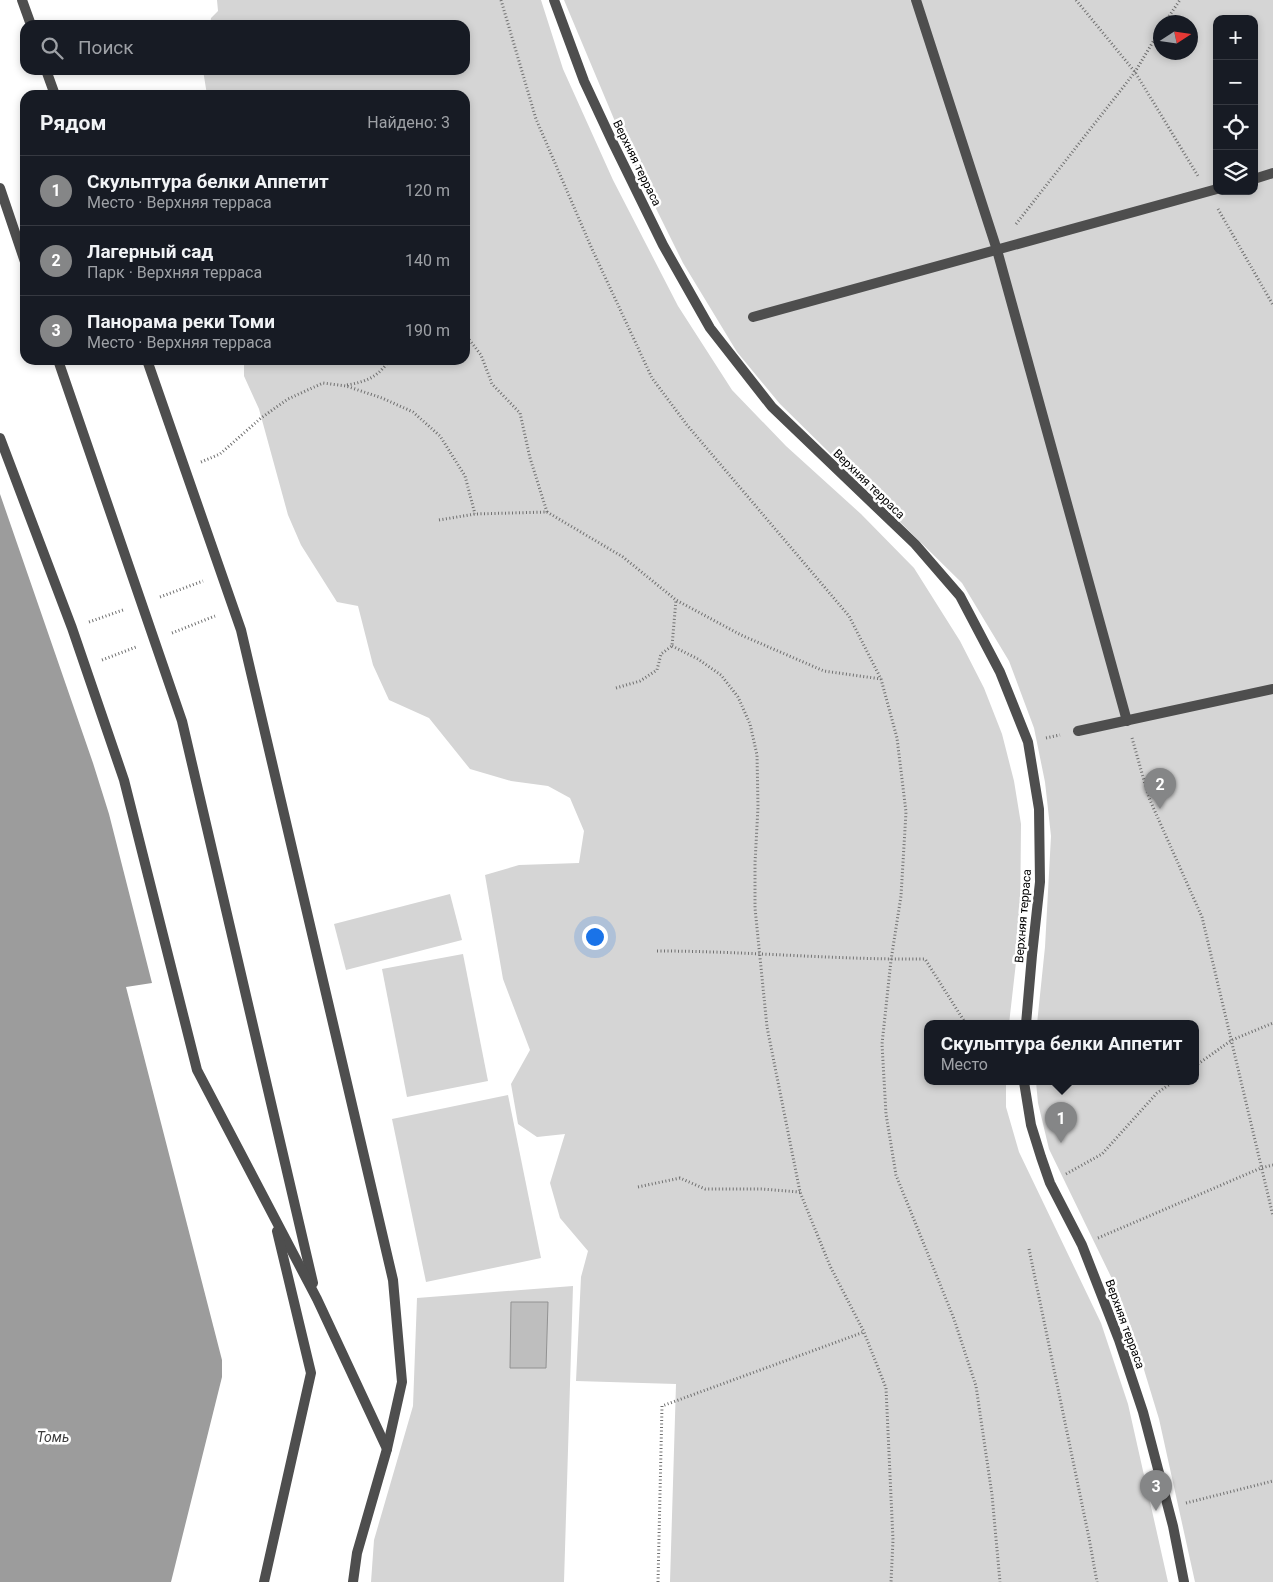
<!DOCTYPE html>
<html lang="ru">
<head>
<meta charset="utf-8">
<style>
  body { margin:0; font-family:Roboto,sans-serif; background:#20242c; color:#f1f3f6 }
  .controls { position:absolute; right:15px; top:15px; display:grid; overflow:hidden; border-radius:10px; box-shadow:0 2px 8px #0003 }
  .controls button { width:45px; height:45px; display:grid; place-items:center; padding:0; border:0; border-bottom:1px solid #363941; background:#171b24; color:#f1f3f6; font:25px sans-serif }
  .compass { position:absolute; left:1153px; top:15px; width:45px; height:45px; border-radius:50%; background:#171b24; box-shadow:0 2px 8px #0003; rotate:78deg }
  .you { position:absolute; left:594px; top:936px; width:18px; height:18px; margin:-12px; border:4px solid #fff; border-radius:50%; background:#1a73e8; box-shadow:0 0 0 8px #1a73e833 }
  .badge { display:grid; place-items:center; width:32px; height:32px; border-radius:50%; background:#858687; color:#fff; font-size:16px; font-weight:700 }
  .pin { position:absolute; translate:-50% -41px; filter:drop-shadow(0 1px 2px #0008) }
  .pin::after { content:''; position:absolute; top:26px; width:18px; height:15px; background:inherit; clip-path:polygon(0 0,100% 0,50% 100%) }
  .popup { position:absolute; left:924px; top:1020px; width:275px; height:65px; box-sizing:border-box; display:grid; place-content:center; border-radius:10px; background:#171b24; filter:drop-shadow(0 1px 4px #0005); font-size:16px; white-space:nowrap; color:#9ea1a6 }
  .popup b { font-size:19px; color:#f1f3f6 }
  .popup::after { content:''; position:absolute; left:50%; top:100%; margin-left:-10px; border:10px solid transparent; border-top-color:#171b24 }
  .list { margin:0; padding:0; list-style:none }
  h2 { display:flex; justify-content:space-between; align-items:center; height:65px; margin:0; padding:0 20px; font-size:21px }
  h2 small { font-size:16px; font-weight:400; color:#9ea1a6 }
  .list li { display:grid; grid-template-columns:32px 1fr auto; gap:15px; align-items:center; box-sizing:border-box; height:70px; padding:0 20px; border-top:1px solid #363941 }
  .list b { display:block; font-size:19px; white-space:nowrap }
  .list p { margin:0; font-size:16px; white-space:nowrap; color:#9ea1a6 }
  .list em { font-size:16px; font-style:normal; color:#9ea1a6 }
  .icon { flex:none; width:28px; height:28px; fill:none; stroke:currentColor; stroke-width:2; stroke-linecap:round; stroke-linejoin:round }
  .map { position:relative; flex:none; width:1273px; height:1582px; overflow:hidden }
  .search { position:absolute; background:#171b24; box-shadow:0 2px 8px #0003; left:20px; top:20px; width:450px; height:55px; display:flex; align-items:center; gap:12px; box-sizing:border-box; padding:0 18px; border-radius:15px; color:#9ea1a6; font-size:19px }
  .panel { position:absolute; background:#171b24; box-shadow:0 2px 8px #0003; left:20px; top:90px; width:450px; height:275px; border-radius:15px }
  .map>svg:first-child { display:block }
  .green { fill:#d5d5d5; fill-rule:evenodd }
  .water { fill:#9c9c9c }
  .building { fill:#bebebe; stroke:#929292 }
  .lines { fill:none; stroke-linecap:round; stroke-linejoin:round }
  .path { stroke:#707070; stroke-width:3; stroke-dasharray:1 2.5; stroke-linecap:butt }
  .lane { stroke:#4e4e4e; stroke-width:10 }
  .street { stroke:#4e4e4e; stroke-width:10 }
  .labels { text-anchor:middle; stroke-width:5; stroke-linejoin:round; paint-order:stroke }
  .street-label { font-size:12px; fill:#000; stroke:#fff }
  .water-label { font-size:14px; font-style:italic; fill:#3d3d3d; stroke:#fff }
</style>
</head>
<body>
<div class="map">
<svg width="1273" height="1582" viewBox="0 0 1273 1582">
  <rect width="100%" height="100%" fill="#fff"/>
  <g class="green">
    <polygon points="217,0 541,0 563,69 613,180 678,306 732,390 786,446 861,514 914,568 960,641 984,688 1002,734 1014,781 1021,824 1020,927 1009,1024 927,1024 927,1082 1006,1082 1006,1107 1019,1152 1101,1323 1128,1404 1168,1582 670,1582 676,1384 576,1381 581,1277 588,1251 560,1218 550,1183 565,1134 537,1137 518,1124 511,1084 530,1050 503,979 485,875 519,865 579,863 584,831 570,798 548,786 511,781 470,769 429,718 389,700 373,665 358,606 337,602 301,545 288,515 259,409 244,376 244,360 465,360 465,95 207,95 203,70 465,70 465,25 210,25 211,18 218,11"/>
    <path d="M564,0h709v1582h-78l-36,-163 -28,-92 -15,-40 -67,-138 -11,-46 -2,-21h159v-58h-158l8,-77 6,-111 -6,-54 -11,-54 -25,-67 -47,-78 -182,-179 -43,-52 -54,-89 -56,-113zM1217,19h37v172h-37zM1160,22h30v30h-30z"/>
    <polygon points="450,894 462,940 346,970 334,924"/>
    <polygon points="463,954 488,1081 407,1097 382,969"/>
    <polygon points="508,1095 541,1258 426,1282 392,1119"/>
    <polygon points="573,1286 564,1582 371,1582 374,1540 413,1406 417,1298"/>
  </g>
  <polygon class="water" points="0,494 93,763 109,814 152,983 126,987 222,1360 222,1377 171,1582 0,1582"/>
  <polygon class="building" points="511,1302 548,1302 546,1368 510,1368"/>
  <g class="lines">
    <g class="path">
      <polyline points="501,0 536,119 592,249 652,378 687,425 849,616 881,679 897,738 906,812 901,896 891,960 882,1044 886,1114 896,1175 954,1319 976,1386 992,1495 1000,1582"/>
      <polyline points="1076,0 1135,72 1198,176"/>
      <polyline points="1165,22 1180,0"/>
      <polyline points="1218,209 1273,305"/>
      <polyline points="1016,224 1135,72 1160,30"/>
      <polyline points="465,334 481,355 492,384 520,413 530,458 547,512"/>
      <path d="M347,385c18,-3 32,-8 42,-25"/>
      <polyline points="201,462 220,454 261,418 288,399 323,383 346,386 382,398 413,412 440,436 465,476 475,514"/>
      <polyline points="439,520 475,514 547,512 623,557 676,600 741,635 824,671 881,679"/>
      <polyline points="160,597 203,581"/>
      <polyline points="89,622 123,610"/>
      <polyline points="172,633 215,616"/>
      <polyline points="672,646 698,659 721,675 738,697 750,724 757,755 758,807 755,863 755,908 767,1027 800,1192 830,1266 864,1332 886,1388 893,1540 891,1582"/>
      <polyline points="102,660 136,647"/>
      <polyline points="616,688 640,681 657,670 661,654 672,646 676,600"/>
      <polyline points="1046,738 1060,735"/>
      <polyline points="1132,738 1149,798 1202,917 1273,1216"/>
      <path d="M657,951c90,0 179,9 268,8l41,65"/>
      <polyline points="1195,1066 1232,1040 1273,1023"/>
      <polyline points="1066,1174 1102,1154 1157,1093 1173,1082"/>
      <polyline points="638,1187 680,1178 705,1189 761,1189 800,1192"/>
      <polyline points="1098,1238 1261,1168 1273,1165"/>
      <polyline points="1029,1249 1089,1538 1097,1582"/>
      <polyline points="1186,1503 1273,1481"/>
      <polyline points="658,1582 662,1406 864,1332"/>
    </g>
    <g class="lane">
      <polyline points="22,0 31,25"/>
      <polyline points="46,70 55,95"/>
      <polyline points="0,188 25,262"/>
      <polyline points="58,360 182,721 313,1283"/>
      <polyline points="147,360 241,630 393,1280 402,1382 387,1449 357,1553 353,1582"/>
      <polyline points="0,438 72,628 124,780 197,1070 317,1299 387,1449"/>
      <polyline points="264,1582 311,1373 277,1231"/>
    </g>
    <g class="street">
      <polyline points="554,0 584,81 612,141 663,245 710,328 772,407 915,544 960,596 1000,672 1028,742 1039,809 1040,882 1032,955 1026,1024"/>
      <polyline points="916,0 997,250 1127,721"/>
      <polyline points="1254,179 1273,173"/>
      <polyline points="753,317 1217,189"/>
      <polyline points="1078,731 1273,689"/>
      <polyline points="1024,1082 1031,1125 1041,1157 1050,1183 1082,1245 1119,1340 1143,1412 1173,1526 1184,1582"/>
    </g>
  </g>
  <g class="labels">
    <g class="street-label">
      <text transform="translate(637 163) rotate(64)" y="4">Верхняя терраса</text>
      <text transform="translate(869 484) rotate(44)" y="4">Верхняя терраса</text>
      <text transform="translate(1023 916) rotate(-85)" y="4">Верхняя терраса</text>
      <text transform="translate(1125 1324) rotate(70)" y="4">Верхняя терраса</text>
    </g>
    <g class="water-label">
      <text x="53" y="1442">Томь</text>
    </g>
  </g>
</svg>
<div class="controls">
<button>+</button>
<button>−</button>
<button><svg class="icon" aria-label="locate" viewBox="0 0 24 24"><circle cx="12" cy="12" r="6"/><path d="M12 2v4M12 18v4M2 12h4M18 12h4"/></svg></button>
<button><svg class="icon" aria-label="layers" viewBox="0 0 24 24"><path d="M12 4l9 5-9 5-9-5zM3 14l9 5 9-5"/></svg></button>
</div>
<svg class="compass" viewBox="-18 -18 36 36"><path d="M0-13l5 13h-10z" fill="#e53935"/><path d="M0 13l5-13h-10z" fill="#9ea1a6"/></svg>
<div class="you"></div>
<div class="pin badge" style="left:1061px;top:1143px">1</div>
<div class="popup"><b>Скульптура белки Аппетит</b>Место</div>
<div class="pin badge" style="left:1160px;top:809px">2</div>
<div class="pin badge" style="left:1156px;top:1511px">3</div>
<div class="search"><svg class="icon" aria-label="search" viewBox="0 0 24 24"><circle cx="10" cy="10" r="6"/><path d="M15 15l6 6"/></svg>Поиск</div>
<section class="panel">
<h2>Рядом<small>Найдено: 3</small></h2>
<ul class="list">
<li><span class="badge">1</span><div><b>Скульптура белки Аппетит</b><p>Место · Верхняя терраса</p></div><em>120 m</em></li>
<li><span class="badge">2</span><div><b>Лагерный сад</b><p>Парк · Верхняя терраса</p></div><em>140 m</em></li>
<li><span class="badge">3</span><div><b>Панорама реки Томи</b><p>Место · Верхняя терраса</p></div><em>190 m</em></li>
</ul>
</section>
</div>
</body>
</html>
